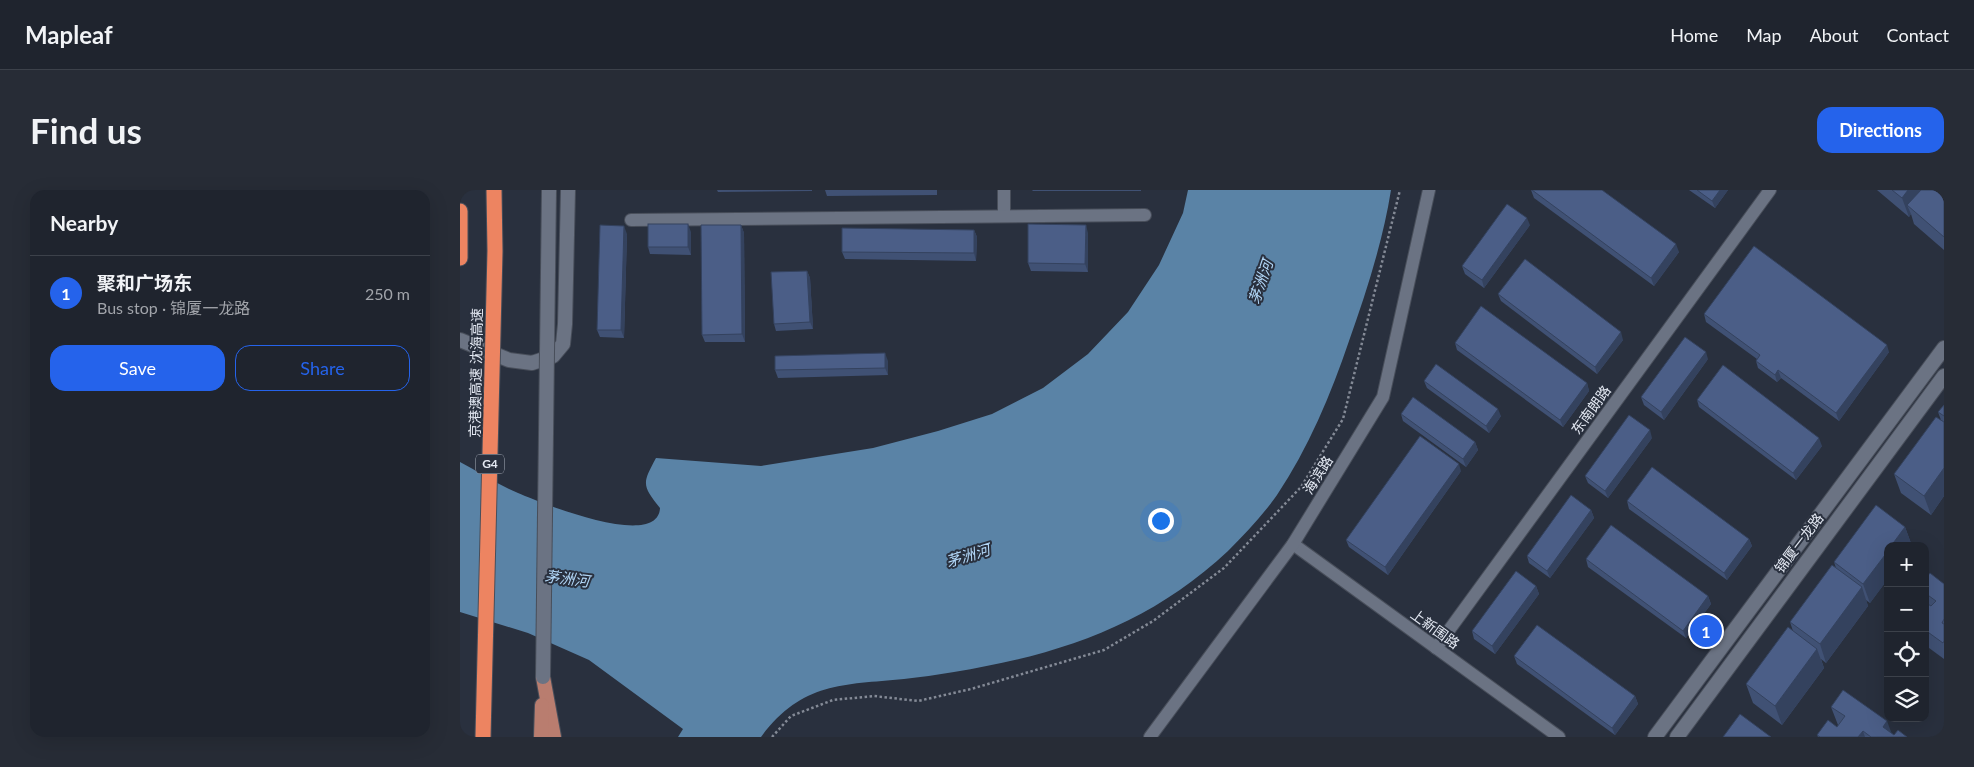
<!DOCTYPE html>
<html lang="en">
<head>
<meta charset="utf-8">
<style>
  body { margin:0; font-family:Lato,"Noto Sans SC",sans-serif; background:#272c36; color:#f1f3f6 }
  .controls { position:absolute; right:15px; bottom:15px; display:grid; overflow:hidden; border-radius:10px; box-shadow:0 5px 20px #0002 }
  .controls button { width:45px; height:45px; display:grid; place-items:center; padding:0; border:0; border-bottom:1px solid #3c414a; background:#1f242e; color:#f1f3f6; font:25px sans-serif }
  .you { position:absolute; left:700px; top:330px; width:18px; height:18px; margin:-12px; border:4px solid #fff; border-radius:50%; background:#1a73e8; box-shadow:0 0 0 8px #1a73e833 }
  .badge { display:grid; place-items:center; width:32px; height:32px; border-radius:50%; background:#2563eb; color:#fff; font-size:16px; font-weight:700 }
  .pin { position:absolute; translate:-50% -50%; border:2px solid #fff; box-shadow:0 1px 5px #0006 }
  .list { margin:0; padding:0; list-style:none }
  h2 { display:flex; justify-content:space-between; align-items:center; height:65px; margin:0; padding:0 20px; font-size:21px }
  h2 small { font-size:16px; font-weight:400; color:#a1a4aa }
  .list li { display:grid; grid-template-columns:32px 1fr auto; gap:15px; align-items:center; box-sizing:border-box; height:75px; padding:0 20px; border-top:1px solid #3c414a }
  .list b { display:block; font-size:19px; white-space:nowrap }
  .list p { margin:0; font-size:16px; white-space:nowrap; color:#a1a4aa }
  .list em { font-size:16px; font-style:normal; color:#a1a4aa }
  .actions { display:flex; gap:10px; padding:15px 20px }
  .actions a { flex:1; padding:11px 0; border:1px solid #2563eb; border-radius:15px; text-align:center; font-size:18px; color:#2563eb }
  .actions .main { background:#2563eb; color:#fff }
  .icon { flex:none; width:28px; height:28px; fill:none; stroke:currentColor; stroke-width:2; stroke-linecap:round; stroke-linejoin:round }
  .map { position:relative; flex:none; width:1484px; height:547px; overflow:hidden; border-radius:15px }
  header { display:flex; align-items:center; gap:30px; box-sizing:border-box; height:70px; padding:0 25px; background:#1f242e; border-bottom:1px solid #3c414a }
  header strong { font-size:24px }
  nav { display:flex; gap:28px; margin-inline-start:auto; font-size:18px }
  .intro { display:flex; align-items:center; justify-content:space-between; box-sizing:border-box; height:120px; padding:0 30px }
  h1 { margin:0; font-size:35px }
  .button { padding:12px 22px; border-radius:15px; background:#2563eb; color:#fff; font-size:18px; font-weight:700 }
  main { display:flex; gap:30px; padding:0 30px }
  aside { flex:1; background:#1f242e; border-radius:15px; box-shadow:0 5px 20px #0002 }
  .map>svg:first-child { display:block }
  .water { fill:#5a83a6 }
  .lines { fill:none; stroke-linecap:round; stroke-linejoin:round }
  .minor-casing { stroke:#484e5a; stroke-width:14 }
  .tertiary-casing { stroke:#484e5a; stroke-width:16 }
  .secondary-casing { stroke:#484e5a; stroke-width:16 }
  .primary-casing { stroke:#484e5a; stroke-width:16 }
  .motorway-casing { stroke:#484e5a; stroke-width:17 }
  .path { stroke:#848a96; stroke-width:2.5; stroke-dasharray:2.5 2.5; stroke-linecap:butt }
  .minor { stroke:#6b7383; stroke-width:12 }
  .tertiary { stroke:#6b7383; stroke-width:14 }
  .secondary { stroke:#6b7383; stroke-width:14 }
  .primary { stroke:#b97d6f; stroke-width:14 }
  .motorway { stroke:#ed8461; stroke-width:15 }
  .secondary-bridge-casing { stroke:#484e5a; stroke-width:16; stroke-linecap:butt }
  .motorway-bridge-casing { stroke:#484e5a; stroke-width:17; stroke-linecap:butt }
  .secondary-bridge { stroke:#6b7383; stroke-width:14 }
  .motorway-bridge { stroke:#ed8461; stroke-width:15 }
  .wall { fill:#405174 }
  .shaded-wall { fill:#34425e }
  .building { fill:#4b5e87; stroke:#34425e }
  .labels { text-anchor:middle; stroke-width:4; stroke-linejoin:round; paint-order:stroke }
  .shield { fill:#29303e; stroke:#acb2bd; stroke-width:1 }
  .shield-label { font-size:12px; font-weight:bold; fill:#e4e9f3 }
  .street-label { font-size:14px; fill:#e4e9f3; stroke:#29303e }
  .water-label { font-size:15px; font-style:italic; fill:#b2d7f8; stroke:#29303e }
</style>
</head>
<body>
<header>
<strong>Mapleaf</strong>
<nav><a>Home</a><a>Map</a><a>About</a><a>Contact</a></nav>
</header>
<div class="intro"><h1>Find us</h1><a class="button">Directions</a></div>
<main>
<aside>
<h2>Nearby<small></small></h2>
<ul class="list">
<li><span class="badge">1</span><div><b>聚和广场东</b><p>Bus stop · 锦厦一龙路</p></div><em>250 m</em></li>
</ul>
<div class="actions"><a class="main">Save</a><a>Share</a></div>
</aside>
<div class="map">
<svg width="1484" height="547" viewBox="0 0 1484 547">
  <rect width="100%" height="100%" fill="#29303e"/>
  <path class="water" d="M728,0h203c-8,51 -25,103 -42,151 -18,53 -41,108 -72,154 -14,20 -32,39 -49,56 -79,74 -169,104 -274,121 -17,3 -34,5 -50,7 -62,6 -102,3 -143,58h-83l5,-8 -94,-69 -61,-27 -68,-21v-150c19,10 38,23 58,31 21,9 140,58 142,15 -18,-23 -18,-24 -4,-50l105,8 112,-18 65,-17 54,-17 51,-26 45,-34 40,-42 31,-47 24,-52z"/>
  <g class="lines">
    <g class="minor-casing">
      <g id="minor">
        <polyline points="544,0 544,26"/>
        <polyline points="171,30 685,25"/>
        <polyline points="833,354 1099,547"/>
        <polyline points="976,458 1310,0"/>
        <polyline points="690,547 833,354 923,207 969,0"/>
      </g>
    </g>
    <g class="tertiary-casing">
      <g id="tertiary">
        <polyline points="1195,547 1484,158"/>
        <polyline points="1217,547 1484,186"/>
      </g>
    </g>
    <g class="secondary-casing">
      <polyline id="secondary" points="0,150 49,170 72,173 93,166 103,154 105,134 108,0"/>
    </g>
    <g class="primary-casing">
      <g id="primary">
        <polyline points="83,487 94,547"/>
        <polyline points="81,547 82,515"/>
      </g>
    </g>
    <g class="motorway-casing">
      <polyline id="motorway" points="0,21 0,68"/>
    </g>
    <polyline class="path" points="312,547 331,526 373,510 414,506 458,511 511,499 644,460 693,431 764,378 841,297 883,229 940,0"/>
    <use href="#minor" class="minor"/>
    <use href="#tertiary" class="tertiary"/>
    <use href="#secondary" class="secondary"/>
    <use href="#primary" class="primary"/>
    <use href="#motorway" class="motorway"/>
    <g class="secondary-bridge-casing">
      <polyline id="secondary-bridge" points="83,487 89,0"/>
    </g>
    <g class="motorway-bridge-casing">
      <polyline id="motorway-bridge" points="23,547 35,61 34,0"/>
    </g>
    <use href="#secondary-bridge" class="secondary-bridge"/>
    <use href="#motorway-bridge" class="motorway-bridge"/>
  </g>
  <g class="wall">
    <polygon points="257,0 352,0 352,1 258,2"/>
    <polygon points="365,0 477,0 477,5 367,6"/>
    <polygon points="572,0 681,0 681,1 573,1"/>
    <polygon points="1071,0 1219,62 1194,96 1074,8"/>
    <polygon points="1229,0 1268,0 1255,18"/>
    <polygon points="1417,0 1480,0 1484,4 1484,60 1454,34 1451,24 1449,27"/>
    <polygon points="281,35 284,43 285,152 245,152 242,145"/>
    <polygon points="1070,35 1024,98 1005,84 1002,76"/>
    <polygon points="514,40 517,47 516,71 385,69 382,62"/>
    <polygon points="231,42 231,65 190,64 188,57"/>
    <polygon points="628,43 628,82 571,81 568,73"/>
    <polygon points="167,44 164,148 140,147 137,140"/>
    <polygon points="347,81 350,88 353,139 316,141 314,134"/>
    <polygon points="1038,104 1163,150 1137,184 1041,111"/>
    <polygon points="1244,124 1429,162 1379,231 1321,188 1317,192 1298,178 1296,171 1297,169 1246,132"/>
    <polygon points="995,153 1127,193 1129,201 1103,237 997,160"/>
    <polygon points="1248,169 1204,230 1184,215 1181,207"/>
    <polygon points="428,171 428,185 318,188 315,180"/>
    <polygon points="964,191 1041,226 1029,243 967,198"/>
    <polygon points="1237,210 1362,256 1336,290 1239,217"/>
    <polygon points="1484,215 1484,306 1471,325 1441,303 1434,284 1481,230 1478,222"/>
    <polygon points="941,224 1015,252 1018,260 1006,277 943,231"/>
    <polygon points="1192,248 1148,308 1128,293 1125,286"/>
    <polygon points="1001,281 928,385 889,357 886,350"/>
    <polygon points="1167,311 1289,349 1292,356 1267,390 1169,319"/>
    <polygon points="1131,320 1134,328 1090,388 1069,373 1067,366"/>
    <polygon points="1445,337 1452,356 1410,413 1406,410 1408,416 1366,473 1361,469 1364,478 1322,535 1293,513 1286,494 1333,441 1330,432 1376,378 1374,372"/>
    <polygon points="1126,369 1248,406 1251,414 1226,448 1128,377"/>
    <polygon points="1465,389 1484,394 1484,469 1465,455"/>
    <polygon points="1076,396 1079,404 1035,464 1014,449 1012,441"/>
    <polygon points="1054,466 1175,506 1178,514 1155,545 1057,474"/>
    <polygon points="1371,517 1434,545 1447,547 1358,547 1357,545 1377,537 1378,535"/>
  </g>
  <g class="shaded-wall">
    <polygon points="1260,0 1268,0 1255,18 1252,11"/>
    <polygon points="1448,0 1470,0 1447,15 1451,24 1449,27 1442,8"/>
    <polygon points="1067,28 1070,35 1024,98 1022,90"/>
    <polygon points="228,34 231,42 231,65 228,57"/>
    <polygon points="281,35 284,43 285,152 282,144"/>
    <polygon points="626,35 628,43 628,82 625,74"/>
    <polygon points="164,36 167,44 164,148 161,140"/>
    <polygon points="514,40 517,47 516,71 514,63"/>
    <polygon points="1216,54 1219,62 1194,96 1191,88"/>
    <polygon points="347,81 350,88 353,139 350,132"/>
    <polygon points="1161,142 1163,150 1137,184 1135,177"/>
    <polygon points="1427,155 1429,162 1379,231 1376,223"/>
    <polygon points="1246,162 1248,169 1204,230 1201,222"/>
    <polygon points="425,163 428,171 428,185 425,178"/>
    <polygon points="1318,180 1321,188 1317,192 1315,185"/>
    <polygon points="1127,193 1129,201 1103,237 1100,230"/>
    <polygon points="1038,219 1041,226 1029,243 1026,236"/>
    <polygon points="1190,240 1192,248 1148,308 1145,301"/>
    <polygon points="1359,248 1362,256 1336,290 1333,283"/>
    <polygon points="1015,252 1018,260 1006,277 1003,269"/>
    <polygon points="999,274 1001,281 928,385 925,377"/>
    <polygon points="1484,278 1484,306 1471,325 1464,306"/>
    <polygon points="1131,320 1134,328 1090,388 1087,381"/>
    <polygon points="1445,337 1452,356 1431,356"/>
    <polygon points="1289,349 1292,356 1267,390 1264,383"/>
    <polygon points="1428,361 1428,389 1410,413 1403,394"/>
    <polygon points="1076,396 1079,404 1035,464 1032,456"/>
    <polygon points="1402,397 1408,416 1366,473 1360,454"/>
    <polygon points="1248,406 1251,414 1226,448 1223,441"/>
    <polygon points="1357,459 1364,478 1322,535 1315,516"/>
    <polygon points="1175,506 1178,514 1155,545 1152,538"/>
    <polygon points="1427,531 1433,547 1423,537"/>
    <polygon points="1403,541 1405,547 1398,547"/>
  </g>
  <g class="building">
    <polygon points="1072,0 1142,0 1216,54 1191,88"/>
    <polygon points="1237,0 1260,0 1252,11"/>
    <polygon points="1432,0 1448,0 1442,8"/>
    <polygon points="1461,0 1480,0 1484,4 1484,47 1447,15"/>
    <polygon points="1047,14 1067,28 1022,90 1002,76"/>
    <rect x="188" y="34" width="40" height="23"/>
    <polygon points="568,34 626,35 625,74 568,73"/>
    <polygon points="140,35 164,36 161,140 137,140"/>
    <polygon points="241,35 281,35 282,144 242,145"/>
    <polygon points="382,38 514,40 514,63 382,62"/>
    <polygon points="1294,56 1427,155 1376,223 1318,180 1315,185 1296,171 1300,165 1244,124"/>
    <polygon points="1065,69 1161,142 1135,177 1038,104"/>
    <polygon points="347,81 350,132 314,134 311,82"/>
    <polygon points="1021,116 1127,193 1100,230 995,153"/>
    <polygon points="1225,147 1246,162 1201,222 1181,207"/>
    <polygon points="425,163 425,178 315,180 315,166"/>
    <polygon points="976,174 1038,219 1026,236 964,191"/>
    <polygon points="1263,175 1359,248 1333,283 1237,210"/>
    <polygon points="953,207 1015,252 1003,269 941,224"/>
    <polygon points="1484,215 1484,226 1478,222"/>
    <polygon points="1169,225 1190,240 1145,301 1125,286"/>
    <polygon points="1476,227 1484,232 1484,278 1464,306 1434,284"/>
    <polygon points="960,246 999,274 925,377 886,350"/>
    <polygon points="1192,277 1289,349 1264,383 1167,311"/>
    <polygon points="1111,305 1131,320 1087,381 1067,366"/>
    <polygon points="1416,315 1445,337 1431,356 1428,356 1428,361 1403,394 1374,372"/>
    <polygon points="1151,335 1248,406 1223,441 1126,369"/>
    <polygon points="1372,375 1402,397 1360,454 1330,432"/>
    <polygon points="1056,381 1076,396 1032,456 1012,441"/>
    <polygon points="1470,383 1484,394 1484,429 1482,433 1484,434 1484,451 1483,453 1465,440 1465,414 1466,413 1471,416 1476,411 1465,403 1465,389"/>
    <polygon points="1077,435 1175,506 1152,538 1054,466"/>
    <polygon points="1328,437 1357,459 1315,516 1286,494"/>
    <polygon points="1383,500 1427,531 1423,537 1434,545 1438,540 1447,547 1411,547 1403,541 1398,547 1360,547 1357,545 1368,530 1377,537 1385,526 1371,517"/>
    <polygon points="1280,524 1311,547 1263,547"/>
  </g>
  <g class="labels">
    <rect class="shield" x="16" y="264.5" width="28" height="19" rx="4"/>
    <g class="shield-label">
      <text x="30" y="278">G4</text>
    </g>
    <g class="street-label">
      <text transform="translate(16 183) rotate(-89)" y="5">京港澳高速 沈海高速</text>
      <text transform="translate(1131 220) rotate(-54)" y="5">东南朗路</text>
      <text transform="translate(858 285) rotate(-58)" y="5">海滨路</text>
      <text transform="translate(1339 353) rotate(-53)" y="5">锦厦一龙路</text>
      <text transform="translate(975 439) rotate(36)" y="5">上新围路</text>
    </g>
    <g class="water-label">
      <text transform="translate(801 92) rotate(-71)" y="5">茅洲河</text>
      <text transform="translate(508 366) rotate(-17)" y="5">茅洲河</text>
      <text transform="translate(107 389) rotate(7)" y="5">茅洲河</text>
    </g>
  </g>
</svg>
<div class="controls">
<button>+</button>
<button>−</button>
<button><svg class="icon" aria-label="locate" viewBox="0 0 24 24"><circle cx="12" cy="12" r="6"/><path d="M12 2v4M12 18v4M2 12h4M18 12h4"/></svg></button>
<button><svg class="icon" aria-label="layers" viewBox="0 0 24 24"><path d="M12 4l9 5-9 5-9-5zM3 14l9 5 9-5"/></svg></button>
</div>
<div class="you"></div>
<div class="pin badge" style="left:1246px;top:441px">1</div>
</div>
</main>
</body>
</html>
